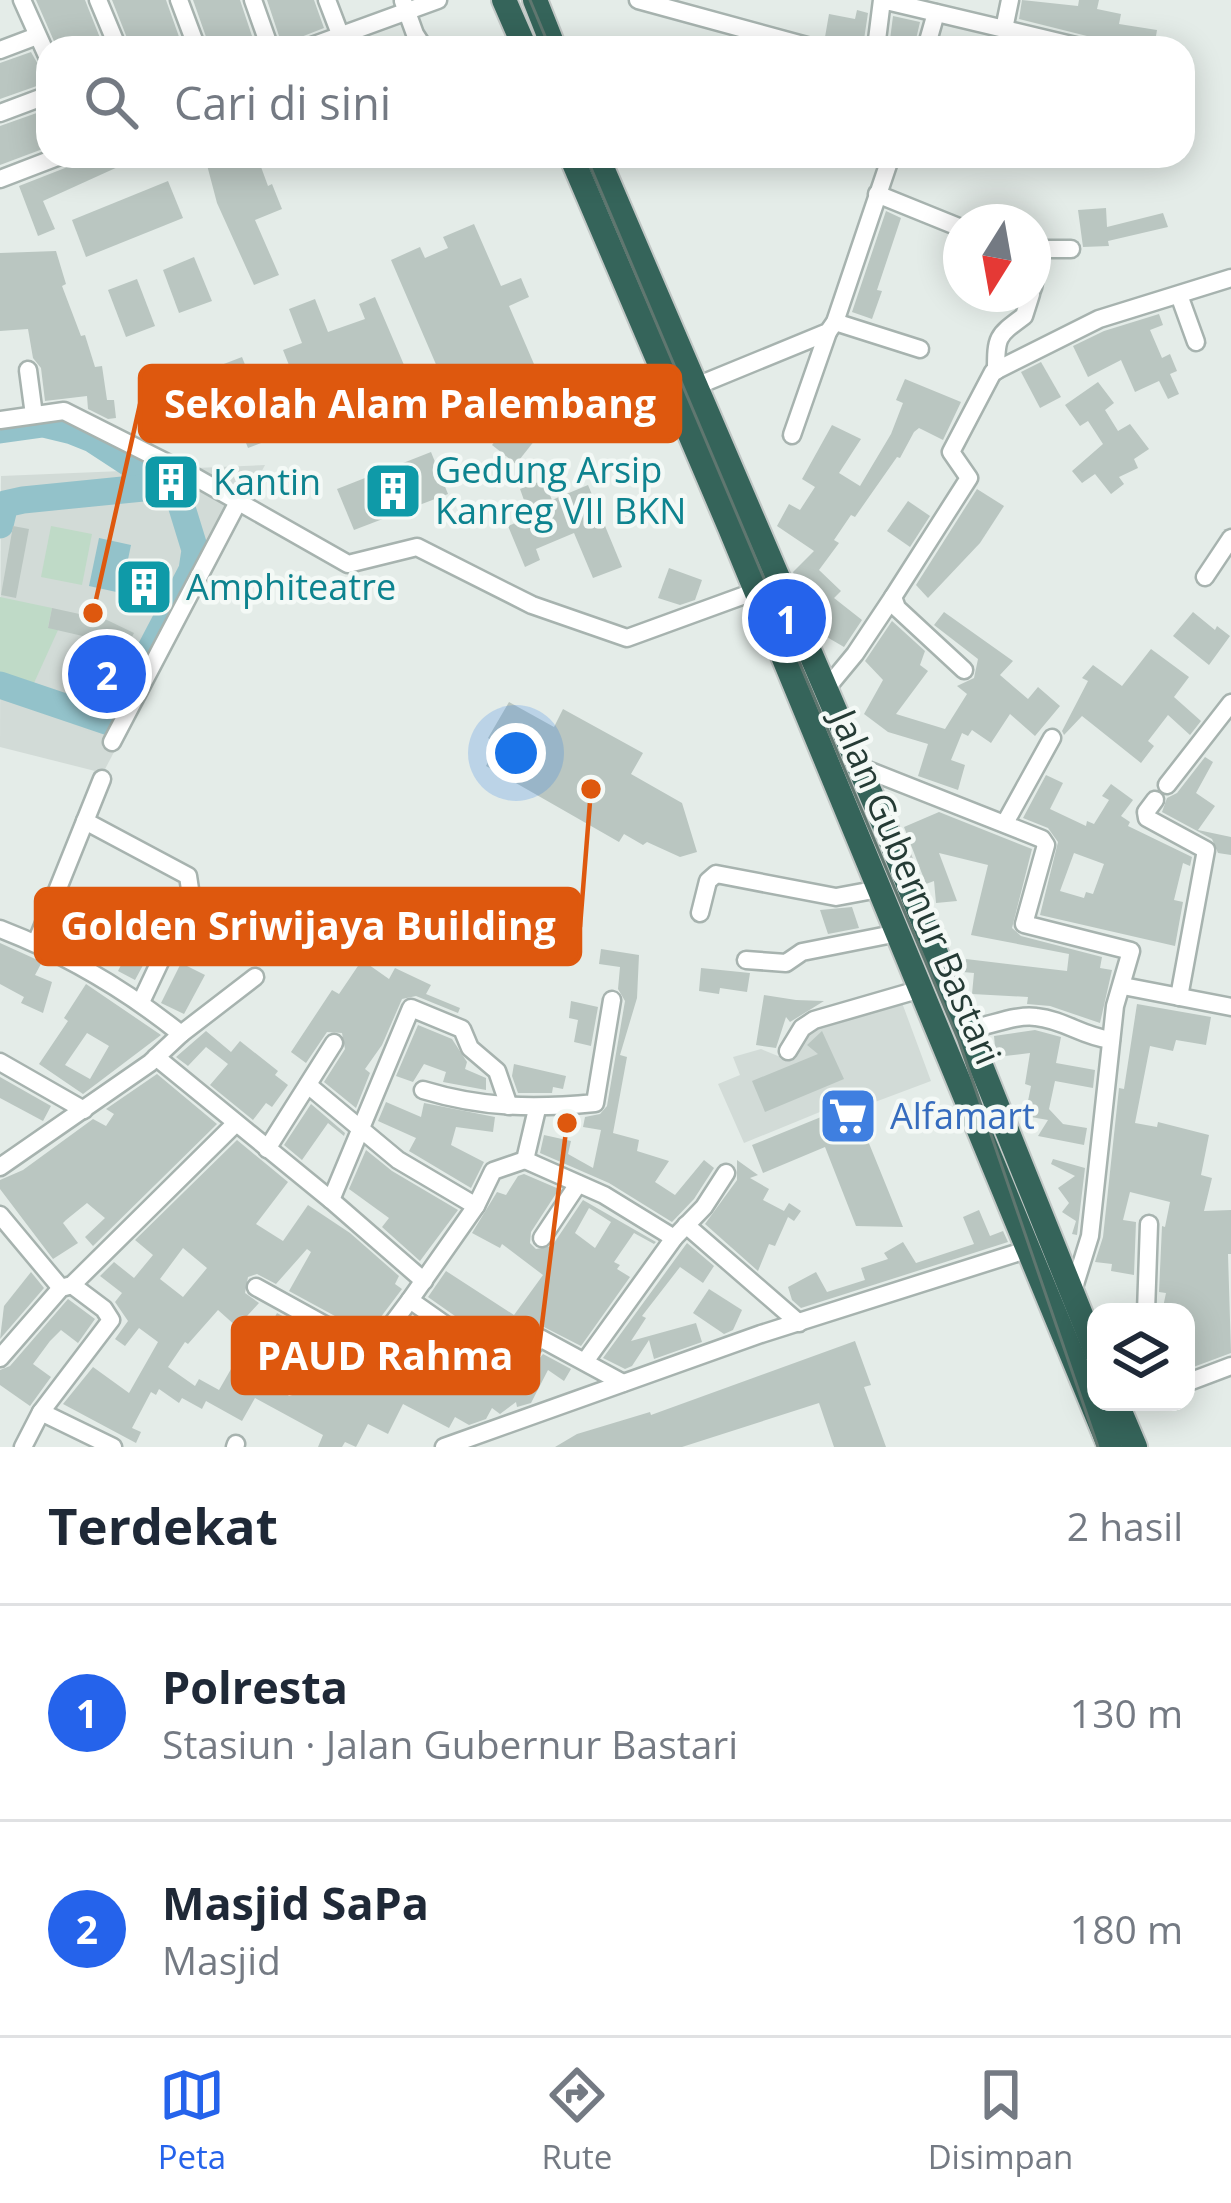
<!DOCTYPE html>
<html lang="id">
<head>
<meta charset="utf-8">
<style>
  body { margin:0; font-family:"Open Sans",sans-serif; background:#f6f6f7; color:#1f2937 }
  .controls { position:absolute; right:36px; bottom:36px; display:grid; overflow:hidden; border-radius:24px; box-shadow:0 6px 30px #0003 }
  .controls button { width:108px; height:108px; display:grid; place-items:center; padding:0; border:0; border-bottom:3px solid #e0e1e3; background:#fff; color:#1f2937; font:60px sans-serif }
  .compass { position:absolute; left:943px; top:204px; width:108px; height:108px; border-radius:50%; background:#fff; box-shadow:0 6px 30px #0003; rotate:191deg }
  .you { position:absolute; left:516px; top:753px; width:42px; height:42px; margin:-30px; border:9px solid #fff; border-radius:50%; background:#1a73e8; box-shadow:0 0 0 18px #1a73e833 }
  .badge { display:grid; place-items:center; width:78px; height:78px; border-radius:50%; background:#2563eb; color:#fff; font-size:39px; font-weight:700 }
  .pin { position:absolute; translate:-50% -50%; border:6px solid #fff; box-shadow:0 3px 12px #0006 }
  .list { margin:0; padding:0; list-style:none }
  h2 { display:flex; justify-content:space-between; align-items:center; height:156px; margin:0; padding:0 48px; font-size:51px }
  h2 small { font-size:39px; font-weight:400; color:#747a83 }
  .list li { display:grid; grid-template-columns:78px 1fr auto; gap:36px; align-items:center; box-sizing:border-box; height:216px; padding:0 48px; border-top:3px solid #e0e1e3 }
  .list b { display:block; font-size:45px; white-space:nowrap }
  .list p { margin:0; font-size:39px; white-space:nowrap; color:#747a83 }
  .list em { font-size:39px; font-style:normal; color:#747a83 }
  .icon { flex:none; width:66px; height:66px; fill:none; stroke:currentColor; stroke-width:2; stroke-linecap:round; stroke-linejoin:round }
  .map { position:relative; flex:none; width:1231px; height:1447px; overflow:hidden }
  .search { position:absolute; background:#fff; box-shadow:0 6px 30px #0003; left:36px; right:36px; top:36px; height:132px; display:flex; align-items:center; gap:30px; box-sizing:border-box; padding:0 42px; border-radius:36px; color:#747a83; font-size:45px }
  .sheet { height:588px; background:#fff }
  nav { display:flex; justify-content:space-around; align-items:center; box-sizing:border-box; height:168px; border-top:3px solid #e0e1e3; background:#fff; font-size:33px; color:#747a83 }
  nav a { display:grid; justify-items:center; gap:6px }
  nav .on { color:#2563eb }
  .map>svg:first-child { display:block }
  .built { fill:#d2dbd7 }
  .green { fill:#bfdac7 }
  .water { fill:#93c2ca }
  .lines { fill:none; stroke-linecap:round; stroke-linejoin:round }
  .river { stroke:#93c2ca; stroke-width:27 }
  .building { fill:#bac6c1; fill-rule:evenodd }
  .minor-casing { stroke:#a7b3af; stroke-width:21 }
  .highway-casing { stroke:#c2c8c6; stroke-width:28 }
  .minor { stroke:#fff; stroke-width:16 }
  .highway { stroke:#35645a; stroke-width:24 }
  .tram { stroke:#607770; stroke-width:3 }
  .labels { text-anchor:middle; stroke-width:9; stroke-linejoin:round; paint-order:stroke }
  .culture-label { font-size:36px; fill:#0d838f; stroke:#f4f9f6; text-anchor:start }
  .street-label { font-size:36px; fill:#253b35; stroke:#f4f9f6 }
  .shop-label { font-size:36px; fill:#366cbe; stroke:#f4f9f6; text-anchor:start }
  .leader { fill:none; stroke:#de580e; stroke-width:4.5 }
  .callout-dot { fill:#de580e; stroke:#f4f9f6; stroke-width:4.5 }
  .callout { fill:#de580e; stroke:#de580e; stroke-width:4.5 }
  .callout-label { font-size:39px; text-anchor:middle; font-weight:bold; fill:#fff }
</style>
</head>
<body>
<div class="map">
<svg width="1231" height="1447" viewBox="0 0 1231 1447">
  <rect width="100%" height="100%" fill="#e4ece8"/>
  <g class="built">
    <polygon points="265,465 103,773 0,747 1,476"/>
    <polygon points="901,1000 931,1081 859,1108 854,1098 744,1143 718,1084 740,1075 733,1057 761,1049 778,1056 789,1053 813,1023"/>
  </g>
  <g class="green">
    <polygon points="51,526 92,534 82,585 41,577"/>
    <polygon points="0,597 52,608 48,627 58,630 29,694 0,685"/>
  </g>
  <polygon class="water" points="99,538 131,545 121,593 89,586"/>
  <g class="lines">
    <g class="river">
      <polyline points="0,430 43,424 72,431 92,439 173,492 179,498 195,550 192,570 112,723 0,685"/>
      <polyline points="0,525 5,504 23,500 163,486"/>
    </g>
  </g>
  <g class="building">
    <polygon points="36,0 85,0 104,48 57,48"/>
    <polygon points="112,0 166,0 183,48 131,48"/>
    <polygon points="193,0 240,0 256,48 210,48"/>
    <polygon points="267,0 314,0 324,28 301,37 293,47 283,48"/>
    <polygon points="1022,0 1078,6 1079,0 1099,0 1097,9 1121,14 1119,24 1157,30 1154,48 1096,43 1087,36 1019,19"/>
    <polygon points="857,10 868,13 863,46 825,37 829,14 855,19"/>
    <polygon points="893,16 920,22 914,48 889,48"/>
    <polygon points="31,52 48,82 0,99 0,63"/>
    <polygon points="48,109 48,147 0,165 0,126"/>
    <polygon points="78,156 142,156 43,201 55,229 38,236 19,186 65,168"/>
    <polygon points="235,156 257,156 268,186 272,184 282,209 255,220 279,275 254,285 217,203 207,165"/>
    <polygon points="168,181 183,218 86,257 72,220"/>
    <polygon points="1106,208 1107,227 1163,213 1168,227 1108,241 1109,246 1083,247 1078,210"/>
    <polygon points="886,211 901,218 877,290 882,291 872,319 852,312"/>
    <polygon points="474,224 501,286 521,278 529,297 509,306 537,371 506,385 500,372 479,381 485,393 455,406 453,403 435,410 430,398 319,441 283,350 302,343 289,309 315,299 328,332 365,319 359,304 375,297 410,379 438,369 391,260 420,247 425,258 448,248 443,237"/>
    <polygon points="56,251 66,284 62,286 81,336 85,335 95,367 102,366 107,400 114,400 116,418 108,419 88,409 87,396 45,401 41,368 33,358 28,329 0,331 0,253"/>
    <polygon points="194,257 212,301 179,313 163,270"/>
    <polygon points="137,279 155,326 126,337 108,290"/>
    <polygon points="1159,314 1163,325 1150,330 1162,358 1170,354 1177,371 1170,374 1179,394 1168,399 1159,381 1135,392 1121,360 1088,377 1073,346 1104,331"/>
    <polygon points="242,357 274,438 248,448 216,367"/>
    <polygon points="1041,362 1061,397 1040,408 1021,372"/>
    <polygon points="905,379 961,402 943,440 919,428 914,432 900,458 897,457 855,517 851,515 834,540 839,543 819,570 841,591 834,598 862,620 844,647 820,633 793,572 814,551 777,526 789,504 800,510 815,487 802,479 832,425 861,439 839,473 860,486 891,434 903,403 896,400"/>
    <polygon points="1098,382 1114,403 1105,410 1118,431 1130,424 1149,449 1134,459 1138,468 1119,477 1124,484 1111,494 1095,474 1082,483 1072,471 1103,444 1088,421 1080,426 1065,405"/>
    <polygon points="511,422 535,440 516,464 492,445"/>
    <polygon points="431,452 448,494 354,530 337,489"/>
    <polygon points="544,480 552,500 588,485 622,567 593,578 574,533 536,549 540,560 525,567 508,526 530,517 520,489"/>
    <polygon points="977,489 1004,506 980,543 928,598 916,585"/>
    <polygon points="908,501 930,516 910,547 887,531"/>
    <polygon points="13,526 29,529 16,598 1,595"/>
    <polygon points="669,568 702,580 695,600 680,605 658,598"/>
    <circle cx="144" cy="587" r="18"/>
    <polygon points="52,608 107,620 134,633 119,662 130,668 116,695 84,680 100,640 48,628"/>
    <polygon points="944,612 1013,661 1000,675 1028,699 1038,687 1060,706 1035,736 1010,714 991,743 972,730 968,736 962,733 951,760 965,765 958,790 918,776 928,744 888,732 864,714 883,680 865,661 892,621 925,651 920,665 928,671 896,714 945,729 967,694 957,686 974,678 978,659 934,625"/>
    <polygon points="1193,612 1215,630 1217,626 1230,636 1209,665 1173,636"/>
    <polygon points="1151,649 1189,677 1174,697 1201,721 1190,735 1168,715 1148,741 1154,746 1141,763 1082,716 1064,735 1062,731 1088,681 1082,678 1093,665 1122,686"/>
    <polygon points="509,702 554,727 563,709 643,753 631,774 682,803 697,852 680,857 647,842 643,845 624,834 619,842 486,766 497,745 488,738"/>
    <polygon points="1205,757 1213,762 1196,793 1215,806 1198,830 1231,837 1231,855 1218,853 1212,839 1162,812 1167,798 1177,793"/>
    <path d="M1046,775l17,8 -13,26 36,17 1,-5 7,3 15,-24 -7,-4 9,-12 22,16 -12,16 9,6 -2,4 64,31 -2,9 -7,-3 -9,37 9,2 -8,44 -135,-31 18,-73 -10,-14 -25,-10zM1074,853l30,11 -11,30 -7,-2 -2,6 -24,-7z"/>
    <polygon points="939,812 1032,849 1012,928 1021,936 1102,957 1100,968 1112,970 1100,1023 1050,1006 1027,1004 1028,997 972,994 974,973 963,972 966,959 1067,971 1069,954 971,935 988,865 939,853 957,901 936,903 934,881 926,884 904,827"/>
    <polygon points="852,907 859,928 828,934 820,910"/>
    <polygon points="128,933 154,945 135,980 118,971 128,951 121,948"/>
    <polygon points="0,943 42,962 35,975 52,982 43,1013 21,1003 24,997 0,984"/>
    <polygon points="601,949 639,955 637,998 620,1055 627,1057 613,1133 639,1140 637,1151 669,1161 655,1182 675,1195 704,1160 714,1168 694,1199 672,1222 609,1183 540,1153 544,1135 571,1141 568,1154 593,1168 601,1130 583,1127 585,1117 600,1114 607,1106 625,1001 618,989 620,967 599,964"/>
    <polygon points="362,960 389,979 395,968 431,985 426,994 460,1008 458,1013 416,996 402,999 382,1045 365,1069 370,1073 356,1108 324,1082 345,1049 342,1033 327,1032 306,1063 291,1052 332,990 339,994"/>
    <polygon points="181,963 205,975 184,1014 161,1003"/>
    <polygon points="701,968 750,973 747,992 720,988 719,994 699,991"/>
    <path d="M86,984l75,51 -78,59 -44,-30 29,-43 -4,-3zM87,1033l22,13 -19,33 -25,-14z"/>
    <polygon points="764,995 796,1000 824,1001 790,1022 786,1017 776,1048 756,1045"/>
    <polygon points="571,1001 598,1007 591,1046 574,1042 578,1020 569,1018"/>
    <polygon points="1137,1004 1211,1017 1206,1045 1176,1040 1173,1051 1150,1046 1135,1123 1157,1127 1158,1122 1209,1135 1201,1175 1212,1178 1204,1211 1231,1210 1231,1254 1228,1254 1231,1353 1188,1369 1186,1312 1162,1312 1166,1293 1159,1292 1162,1226 1165,1227 1170,1202 1130,1192 1123,1220 1136,1222 1134,1275 1111,1271 1112,1264 1095,1262 1103,1237 1119,1088 1124,1089"/>
    <polygon points="418,1025 452,1039 467,1062 465,1069 486,1078 486,1090 443,1082 446,1072 424,1064 413,1082 396,1076"/>
    <polygon points="1035,1030 1061,1037 1056,1063 1095,1070 1093,1088 1055,1081 1049,1109 1063,1124 1087,1128 1084,1145 1038,1136 1048,1120 1025,1116 1031,1086 1025,1084 1030,1053 996,1057 994,1036"/>
    <polygon points="206,1031 231,1052 240,1041 278,1071 275,1075 288,1085 272,1107 266,1103 253,1120 210,1085 228,1064 206,1047 188,1066 176,1057"/>
    <polygon points="822,1031 844,1079 765,1112 752,1081 818,1054 807,1045"/>
    <polygon points="514,1064 566,1076 563,1089 553,1087 552,1093 518,1093 512,1076"/>
    <polygon points="157,1074 217,1124 93,1246 85,1237 105,1218 87,1203 66,1220 63,1223 78,1243 53,1259 0,1189 0,1180 23,1170 93,1119 106,1126 114,1114 106,1109"/>
    <polygon points="0,1077 51,1106 43,1121 0,1098"/>
    <polygon points="386,1102 421,1117 424,1103 495,1117 493,1132 456,1127 451,1145 484,1162 471,1188 409,1151 416,1138 378,1121"/>
    <polygon points="311,1104 345,1133 344,1136 328,1123 302,1160 284,1145"/>
    <polygon points="853,1104 903,1227 856,1226 825,1147 763,1173 752,1145"/>
    <path d="M237,1140l51,42 -32,42 27,17 25,-36 42,28 49,43 -4,8 7,5 -34,45 -79,-43 22,-39 -4,-3 -31,35 -19,-10 -9,3 -3,16 14,10 -22,24 -19,-17 -30,34 -3,-2 -17,25 27,19 4,-7 20,11 31,-54 12,5 15,-28 31,17 -26,49 1,11 6,6 16,-5 25,-49 23,13 -16,25 6,11h13l46,-59 18,11 10,-13 41,30 -7,10 33,21 8,-12 19,-3 19,-22 28,15 -7,12 -16,-11 -17,33 -14,4 -1,-5 -16,12 -8,-6 -6,11 -17,6 -14,-8 -6,11 -46,-24 -15,30 -20,-10 -12,23 -11,-5 -3,5h-24l5,-12 -68,-37 -13,23 -36,-20 -4,8 -20,-11 -3,5 -20,-14 -3,6 -5,-3 -19,36 9,4 -5,11 -73,-39 30,-37 36,26 29,-51 -19,-14 -14,18 -10,-7 13,-18 -13,-19 7,-9 -22,-17 14,-14 20,16 19,-23 -18,-15zM183,1248l24,20 -24,29 -23,-18z"/>
    <polygon points="366,1150 392,1171 458,1210 420,1261 382,1227 389,1218 349,1189"/>
    <polygon points="1053,1159 1085,1168 1077,1235 1072,1234 1076,1221 1062,1212 1069,1203 1058,1188 1075,1176 1051,1164"/>
    <polygon points="737,1160 758,1175 750,1178 769,1189 763,1200 784,1211 789,1203 801,1211 794,1221 788,1217 775,1246 769,1244 758,1271 705,1224 737,1180"/>
    <path d="M524,1174l35,15 -28,43 -1,11 6,6 16,-3 31,-46 73,42 -2,2 -20,-11 -20,29 6,3 -3,4 13,8 -49,69 -41,-21 -31,29 -81,-57 18,-26 68,44 29,-40 -41,-31 -2,4 -28,-15 25,-41 9,3 12,-19zM589,1208l22,14 -16,26 -20,-15z"/>
    <polygon points="979,1210 990,1236 1003,1231 1008,1242 801,1308 792,1300 788,1287 816,1272 827,1292 865,1280 861,1268 888,1259 884,1253 903,1242 916,1263 974,1244 963,1217"/>
    <polygon points="687,1243 714,1266 703,1283 680,1267 642,1316 646,1318 631,1341 696,1323 702,1342 654,1359 649,1340 632,1366 625,1369 603,1358"/>
    <polygon points="31,1272 44,1288 0,1339 4,1306"/>
    <polygon points="709,1289 742,1310 733,1330 724,1334 693,1313"/>
    <polygon points="68,1299 95,1319 78,1343 61,1330 50,1341 33,1364 51,1377 30,1406 0,1385 0,1370 10,1366"/>
    <polygon points="855,1341 871,1385 864,1387 886,1447 834,1447 819,1403 682,1447 555,1447 577,1434 650,1412 651,1415"/>
  </g>
  <g class="lines">
    <g class="minor-casing">
      <g id="minor">
        <polyline points="22,0 48,58"/>
        <polyline points="98,0 118,48"/>
        <polyline points="179,0 197,48"/>
        <polyline points="253,0 270,48"/>
        <polyline points="327,0 340,34"/>
        <polyline points="638,0 814,48"/>
        <polyline points="403,1 415,34 424,48"/>
        <polyline points="1004,29 1010,0"/>
        <polyline points="306,48 438,0"/>
        <polyline points="876,48 882,0 1084,48"/>
        <polyline points="926,48 936,13"/>
        <polyline points="0,50 37,36"/>
        <polyline points="0,113 48,95"/>
        <polyline points="0,179 60,156"/>
        <polyline points="877,194 961,228"/>
        <polyline points="1033,249 1071,249"/>
        <polyline points="1033,288 1040,250"/>
        <polyline points="1179,295 1196,342"/>
        <polyline points="835,322 920,349"/>
        <polyline points="28,370 34,415"/>
        <path d="M996,371c0,-35 1,-35 28,-55l7,-22"/>
        <polyline points="694,387 828,332 835,322 891,156"/>
        <polyline points="0,420 64,411 195,477 348,564 417,547 532,605 627,638 756,591"/>
        <polyline points="792,435 828,332"/>
        <polyline points="1205,577 1231,538"/>
        <polyline points="964,670 897,608 893,597 969,478 951,452 993,372 1099,319 1231,278"/>
        <polyline points="826,689 855,654 893,597"/>
        <polyline points="112,742 238,502"/>
        <polyline points="860,767 1042,839 1046,845 1024,924 1131,951 1115,1006 1090,1236 1072,1294"/>
        <polyline points="1167,785 1231,703"/>
        <polyline points="1155,800 1146,812 1147,818 1206,850 1179,997"/>
        <polyline points="85,821 188,876 191,896 141,1002"/>
        <polyline points="1005,823 1052,738"/>
        <polyline points="700,913 708,881 716,874 836,897 879,889"/>
        <path d="M0,929c65,25 126,61 181,105l-31,29 -150,104"/>
        <polyline points="36,943 102,779"/>
        <polyline points="746,960 786,963 802,952 898,933"/>
        <polyline points="1123,986 1231,1007"/>
        <path d="M969,1029c21,-3 47,-15 67,-12 29,3 45,19 75,23"/>
        <polyline points="181,1034 255,977"/>
        <polyline points="788,1051 802,1028 814,1020 921,989"/>
        <polyline points="156,1057 331,1200 411,1008 462,1029 470,1048 497,1071 509,1106"/>
        <polyline points="0,1062 84,1110"/>
        <polyline points="308,1085 398,1160 476,1206"/>
        <path d="M423,1090c59,18 111,19 172,13l17,-103"/>
        <polyline points="537,1109 525,1160 493,1171 476,1206 410,1300 504,1366 515,1367 540,1338 623,1383"/>
        <polyline points="267,1149 334,1043"/>
        <polyline points="525,1160 604,1195 674,1238"/>
        <polyline points="331,1200 424,1281"/>
        <polyline points="0,1215 61,1288"/>
        <polyline points="686,1225 799,1323"/>
        <polyline points="542,1238 578,1184"/>
        <polyline points="256,1287 372,1351"/>
        <polyline points="1146,1312 1149,1224"/>
        <polyline points="0,1358 61,1288 72,1285 236,1123"/>
        <polyline points="586,1360 674,1238 704,1207 726,1173"/>
        <polyline points="350,1380 410,1300"/>
        <polyline points="1186,1383 1231,1366"/>
        <polyline points="294,1384 324,1326"/>
        <polyline points="41,1412 111,1320 104,1309 72,1285"/>
        <polyline points="23,1447 41,1412 113,1447"/>
        <polyline points="235,1447 236,1444"/>
        <polyline points="444,1447 761,1334 1026,1250"/>
      </g>
    </g>
    <g class="highway-casing">
      <g id="highway">
        <polyline points="504,0 525,48"/>
        <polyline points="535,0 554,48"/>
        <polyline points="571,156 730,528 1110,1447"/>
        <polyline points="597,156 888,834 1096,1352"/>
        <polyline points="1116,1402 1135,1447"/>
      </g>
    </g>
    <use href="#minor" class="minor"/>
    <use href="#highway" class="highway"/>
    <g class="tram">
      <polyline points="530,0 550,48"/>
      <polyline points="586,156 959,1041 1098,1447"/>
    </g>
  </g>
  <defs>
    <g id="building-square" transform="scale(3)"><rect x="-9" y="-9" width="18" height="18" rx="4" fill="#0f9aa8" stroke="#f4f9f6"/><path d="M-4-6H4V6H1V3H-1V6H-4ZM-2.5-4.3h1.7v1.8h-1.7ZM.8-4.3h1.7v1.8H.8ZM-2.5-1h1.7V.8h-1.7ZM.8-1h1.7V.8H.8Z" fill="#fff"/></g>
    <g id="supermarket-square" transform="scale(3)"><rect x="-9" y="-9" width="18" height="18" rx="4" fill="#3f7fe0" stroke="#f4f9f6"/><path d="M-6-5.5h2.5l.6 2H6L4.5 2H-2.5L-4.4-4H-6ZM-1.5 3.2a1.3 1.3 0 1 0 .1 0ZM3 3.2a1.3 1.3 0 1 0 .1 0Z" fill="#fff"/></g>
  </defs>
  <g fill-rule="evenodd">
    <use href="#building-square" x="171" y="482"/>
    <use href="#building-square" x="393" y="491"/>
    <use href="#building-square" x="144" y="587"/>
    <use href="#supermarket-square" x="848" y="1116"/>
  </g>
  <g class="labels">
    <g class="culture-label">
      <text x="435" y="483">Gedung Arsip<tspan x="435" dy="41">Kanreg VII BKN</tspan></text>
      <text x="213" y="495">Kantin</text>
      <text x="186" y="600">Amphiteatre</text>
    </g>
    <g class="street-label">
      <text transform="translate(916 887) rotate(67)" y="13">Jalan Gubernur Bastari</text>
    </g>
    <g class="shop-label">
      <text x="890" y="1129">Alfamart</text>
    </g>
  </g>
  <path class="leader" d="M93 613L140 404M591 789L580 927M567 1123L538 1356"/>
  <g class="callout-dot">
    <circle cx="93" cy="613" r="12"/>
    <circle cx="591" cy="789" r="12"/>
    <circle cx="567" cy="1123" r="12"/>
  </g>
  <g class="callout">
    <rect x="140" y="366" width="540" height="75" rx="12"/>
    <rect x="36" y="889" width="544" height="75" rx="12"/>
    <rect x="233" y="1318" width="305" height="75" rx="12"/>
  </g>
  <g class="callout-label">
    <text x="410" y="418">Sekolah Alam Palembang</text>
    <text x="308" y="940">Golden Sriwijaya Building</text>
    <text x="385" y="1370">PAUD Rahma</text>
  </g>
</svg>
<div class="controls">
<button><svg class="icon" aria-label="layers" viewBox="0 0 24 24"><path d="M12 4l9 5-9 5-9-5zM3 14l9 5 9-5"/></svg></button>
</div>
<svg class="compass" viewBox="-18 -18 36 36"><path d="M0-13l5 13h-10z" fill="#e53935"/><path d="M0 13l5-13h-10z" fill="#747a83"/></svg>
<div class="you"></div>
<div class="pin badge" style="left:787px;top:618px">1</div>
<div class="pin badge" style="left:107px;top:674px">2</div>
<div class="search"><svg class="icon" aria-label="search" viewBox="0 0 24 24"><circle cx="10" cy="10" r="6"/><path d="M15 15l6 6"/></svg>Cari di sini</div>
</div>
<section class="sheet">
<h2>Terdekat<small>2 hasil</small></h2>
<ul class="list">
<li><span class="badge">1</span><div><b>Polresta</b><p>Stasiun · Jalan Gubernur Bastari</p></div><em>130 m</em></li>
<li><span class="badge">2</span><div><b>Masjid SaPa</b><p>Masjid</p></div><em>180 m</em></li>
</ul>
</section>
<nav>
<a class="on"><svg class="icon" aria-label="map" viewBox="0 0 24 24"><path d="M3 6l6-2 6 2 6-2v14l-6 2-6-2-6 2zM9 4v14M15 6v14"/></svg>Peta</a>
<a><svg class="icon" aria-label="directions" viewBox="0 0 24 24"><path d="M12 3l9 9-9 9-9-9zM9 14v-3h6M13 9l2 2-2 2"/></svg>Rute</a>
<a><svg class="icon" aria-label="saved" viewBox="0 0 24 24"><path d="M7 4h10v16l-5-4-5 4z"/></svg>Disimpan</a>
</nav>
</body>
</html>
